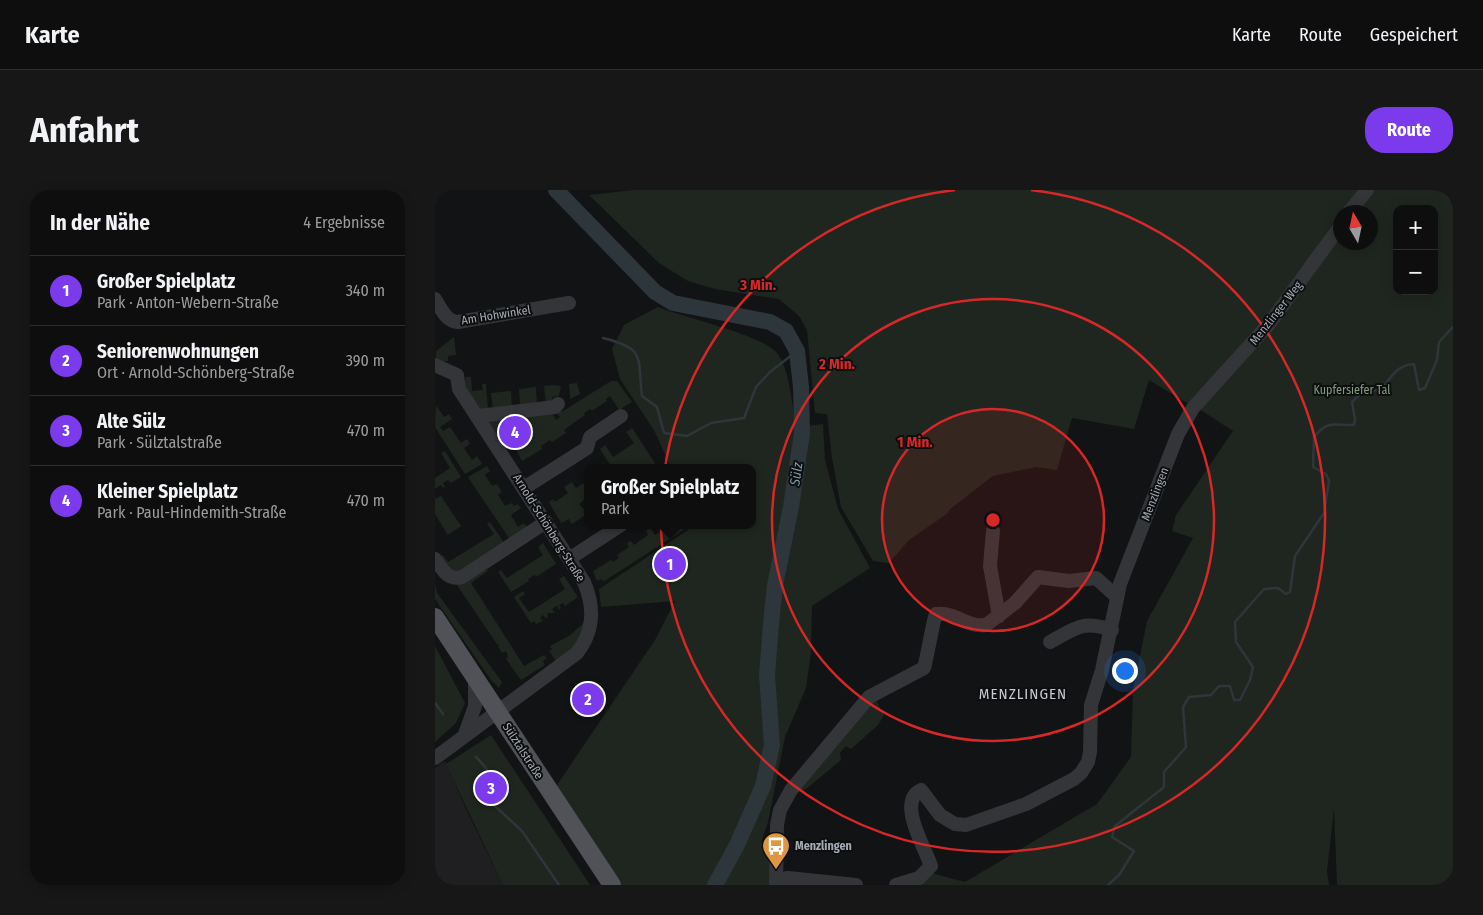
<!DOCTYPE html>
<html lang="de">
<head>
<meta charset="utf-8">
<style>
  body { margin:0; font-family:"Fira Sans Condensed",sans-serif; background:#171718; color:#f1f3f6 }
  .controls { position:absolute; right:15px; top:15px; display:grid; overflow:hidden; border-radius:10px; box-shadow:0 2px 12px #0003 }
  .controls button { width:45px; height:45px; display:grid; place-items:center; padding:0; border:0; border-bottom:1px solid #2e2e2f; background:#0e0e0f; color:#f1f3f6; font:25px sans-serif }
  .compass { position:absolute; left:898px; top:15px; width:45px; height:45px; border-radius:50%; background:#0e0e0f; box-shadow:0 2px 12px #0003; rotate:351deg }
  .you { position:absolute; left:689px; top:480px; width:18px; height:18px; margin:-12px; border:4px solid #fff; border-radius:50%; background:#1a73e8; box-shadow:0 0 0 8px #1a73e833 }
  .badge { display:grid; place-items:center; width:32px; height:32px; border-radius:50%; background:#7c3aed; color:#fff; font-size:16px; font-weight:700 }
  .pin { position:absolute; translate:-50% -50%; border:2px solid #fff; box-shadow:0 1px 5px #0006 }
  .popup { position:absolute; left:149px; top:274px; width:172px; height:65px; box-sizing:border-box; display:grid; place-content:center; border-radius:10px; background:#0e0e0f; filter:drop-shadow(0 1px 4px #0005); font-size:16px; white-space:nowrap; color:#9b9c9e }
  .popup b { font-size:19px; color:#f1f3f6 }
  .popup::after { content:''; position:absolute; left:50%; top:100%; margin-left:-10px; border:10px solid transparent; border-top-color:#0e0e0f }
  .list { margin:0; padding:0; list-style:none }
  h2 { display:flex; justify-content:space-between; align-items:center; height:65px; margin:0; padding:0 20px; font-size:21px }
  h2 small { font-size:16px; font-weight:400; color:#9b9c9e }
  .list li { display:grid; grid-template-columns:32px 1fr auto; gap:15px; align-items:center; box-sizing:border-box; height:70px; padding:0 20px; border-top:1px solid #2e2e2f }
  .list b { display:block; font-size:19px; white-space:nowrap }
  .list p { margin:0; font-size:16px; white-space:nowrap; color:#9b9c9e }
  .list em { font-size:16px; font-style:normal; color:#9b9c9e }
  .map { position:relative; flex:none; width:1018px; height:695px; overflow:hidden; border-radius:20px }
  header { display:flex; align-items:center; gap:30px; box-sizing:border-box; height:70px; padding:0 25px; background:#0e0e0f; border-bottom:1px solid #2e2e2f }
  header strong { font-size:24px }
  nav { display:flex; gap:28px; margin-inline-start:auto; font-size:18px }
  .intro { display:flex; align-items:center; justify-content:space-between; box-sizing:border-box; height:120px; padding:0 30px }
  h1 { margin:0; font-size:35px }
  .button { padding:12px 22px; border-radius:20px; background:#7c3aed; color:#fff; font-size:18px; font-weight:700 }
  main { display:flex; gap:30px; padding:0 30px }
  aside { flex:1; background:#0e0e0f; border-radius:20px; box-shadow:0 2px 12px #0003 }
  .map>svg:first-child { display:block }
  .built { fill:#1f1f21 }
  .green { fill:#1f261f; fill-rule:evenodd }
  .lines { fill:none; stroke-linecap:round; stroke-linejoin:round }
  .stream { stroke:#2d363b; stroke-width:2.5 }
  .river { stroke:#2d363b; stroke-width:16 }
  .minor { stroke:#343538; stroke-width:14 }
  .major { stroke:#505257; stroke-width:18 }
  .ring { fill:none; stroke:#d62828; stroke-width:2.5 }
  .labels { text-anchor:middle; stroke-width:4; stroke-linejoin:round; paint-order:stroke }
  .street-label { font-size:12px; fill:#a5abb3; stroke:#0d0e0f }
  .park-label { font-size:12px; fill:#809c7e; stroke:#0d0e0f }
  .poi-label { font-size:12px; font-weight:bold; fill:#a5abb3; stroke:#0d0e0f; text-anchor:start }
  .water-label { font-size:14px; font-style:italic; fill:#7f9bab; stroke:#0d0e0f }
  .quarter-label { font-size:15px; letter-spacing:1px; fill:#c6c9cf; stroke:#0d0e0f }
  .centre { fill:#d62828; stroke:#0d0e0f; stroke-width:2.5 }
  .ring-label { font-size:15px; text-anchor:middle; font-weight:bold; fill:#d62828; stroke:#0d0e0f; stroke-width:4; stroke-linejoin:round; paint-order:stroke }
</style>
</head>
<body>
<header>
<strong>Karte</strong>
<nav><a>Karte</a><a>Route</a><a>Gespeichert</a></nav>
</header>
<div class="intro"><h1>Anfahrt</h1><a class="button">Route</a></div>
<main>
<aside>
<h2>In der Nähe<small>4 Ergebnisse</small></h2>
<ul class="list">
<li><span class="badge">1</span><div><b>Großer Spielplatz</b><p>Park · Anton-Webern-Straße</p></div><em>340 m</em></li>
<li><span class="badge">2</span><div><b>Seniorenwohnungen</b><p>Ort · Arnold-Schönberg-Straße</p></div><em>390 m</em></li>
<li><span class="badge">3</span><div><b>Alte Sülz</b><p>Park · Sülztalstraße</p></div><em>470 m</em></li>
<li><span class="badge">4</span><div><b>Kleiner Spielplatz</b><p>Park · Paul-Hindemith-Straße</p></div><em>470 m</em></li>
</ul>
</aside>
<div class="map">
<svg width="1018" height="695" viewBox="0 0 1018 695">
  <rect width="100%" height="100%" fill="#121314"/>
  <polygon class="built" points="10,571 32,621 68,695 0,695 0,578"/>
  <g class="green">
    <polygon points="198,0 923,0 906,22 831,131 757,216 714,190 699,239 637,228 622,280 601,277 558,286 514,320 513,323 474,350 454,373 438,371 406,317 397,268 392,224 380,223 372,140 364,126 344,109 280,99 253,91 224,73 154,5"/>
    <path d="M939,0h79v695h-116l-3,-77 -7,63 2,14h-420l22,-12 34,9 132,-78 34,-47 2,-67 14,-69 46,-83 -21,-7 4,-16 57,-84 -34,-22 141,-175 1,8h30v-30h-15zM962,19h37v82h-37z"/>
    <path d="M223,117c27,11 101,27 118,45 13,13 16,52 19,70l12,4 16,-2 2,36 13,49 32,59 -58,38 -1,47 -5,35 -21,49 -17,85 -7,20 3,5 8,4 1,34h-152l-66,-97 100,-148 20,-39 -74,6 -2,-18 92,-61 1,-3h61v-57h-82l-16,-36 -35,-53 -8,-30 12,-24z"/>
    <polygon points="19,147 21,165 13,166 13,171 1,172 1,161"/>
    <path d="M31,187h5l1,14 11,-1 -1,-6h4l2,26 -8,1c-8,-10 -18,-21 -14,-34z"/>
    <polygon points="176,191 182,191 197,212 184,220 175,206 171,209 172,211 157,221 155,219 149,223 150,225 129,240 131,243 117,252 115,250 106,256 107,259 87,271 79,256 69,260 53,233 54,230 116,221 121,230 125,227 120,222 128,221"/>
    <polygon points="142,193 145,204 135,209 134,194"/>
    <polygon points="118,195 126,196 124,206 117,207 118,214 111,215 109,196"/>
    <polygon points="101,197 102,215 85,217 84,199"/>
    <polygon points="76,201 77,218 58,220 56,203"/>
    <polygon points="1,215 9,227 14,224 17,229 5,237 8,241 15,237 26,253 32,249 35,254 29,258 37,270 42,266 47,274 30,284 0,237"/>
    <polygon points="197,238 223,278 160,278 168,273 171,277 175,275 165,259 170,255 178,267 199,253 191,242"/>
    <polygon points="10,261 26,287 16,293 13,290 8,293 10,297 8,298 6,295 0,299 0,288 15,278 6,263"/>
    <polygon points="52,276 55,281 50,285 57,296 62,294 67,302 63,305 70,316 77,313 79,316 83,314 86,318 76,325 83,337 89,333 93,339 74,348 33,287"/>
    <polygon points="152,291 152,315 149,310 144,314 150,320 152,319 152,324 137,334 134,329 126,333 114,312 118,309 120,312 133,303 129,297 137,292 141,298"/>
    <polygon points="6,306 26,336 13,345 0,324 0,309"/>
    <polygon points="55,332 68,351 67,356 27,383 14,382 4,368 8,365 13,372 59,344 52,334"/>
    <polygon points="235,335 256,335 168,392 167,389 162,391 158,381 176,370 178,372 184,368 182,365 194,357 192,353 196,351 199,355 213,345 211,341 215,338 220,345"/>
    <polygon points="108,353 121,374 101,387 100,385 93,389 94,391 76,402 63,382 66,380 72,388 108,365 103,357"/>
    <polygon points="47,380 54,380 36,393 89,476 109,465 112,468 108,471 110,475 86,490 71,469 73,467 71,461 67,463 63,456 64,454 62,454 22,395"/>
    <polygon points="129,386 143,407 130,416 128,413 124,415 126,418 124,420 122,416 117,419 120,423 112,423 113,427 111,428 108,425 105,428 108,431 101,434 99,431 96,433 79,407 88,401 90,404 84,408 94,422 130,399 124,389"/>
    <polygon points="0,393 2,403 67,492 64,498 56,490 0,409"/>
    <polygon points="152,430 146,450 123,474 114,461 117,459 115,456 134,446"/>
    <polygon points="0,456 30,513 21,533 0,552"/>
    <polygon points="440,508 449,525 443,535 416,559 411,556 405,563 406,570 371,599 362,603"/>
    <polygon points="56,545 146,681 155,695 68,695 11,574"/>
  </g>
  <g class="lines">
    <g class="stream">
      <path d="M168,148c44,11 34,19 39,58l15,11 7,26 23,3 24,-13 33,-5 12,-31 14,-15 27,-21"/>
      <polyline points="0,513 8,524"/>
      <path d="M41,567c18,18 18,24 19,49l27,25 37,54"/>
      <path d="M673,695l11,-10 15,-24 -22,-14 3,-11 49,-39v-15l22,-25 -3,-40 6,-10 22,-2 8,-9h11l4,14h6l10,-20 3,-13 -17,-25 -1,-20 29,-33 14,-1 8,6 4,-2 5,-36 29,-43 5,-32 -3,-7 -13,-7 1,-30c15,-18 19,-11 40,-12l1,-6 -3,-17 9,-9 21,-4c9,-12 15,-24 32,-25l5,26 6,-2 12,-28 2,-18 14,-15"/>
    </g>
    <polyline class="river" points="121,0 220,102 238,113 335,132 351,141 362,161 366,197 367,243 356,317 340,395 336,434 332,485 337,555 328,596 302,655 280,695"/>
    <g class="minor">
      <polyline points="914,22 932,0"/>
      <path d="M0,109c6,10 11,22 23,23l111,-19"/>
      <path d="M0,175l22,10 2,14 125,193c11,26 10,49 -7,71l-142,105"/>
      <polyline points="43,226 120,217 123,214"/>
      <polyline points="89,298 152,258 155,247 186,226"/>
      <polyline points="558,341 555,376 564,426"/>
      <path d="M0,369c7,10 13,22 27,18l84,-55"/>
      <polyline points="134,369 186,335"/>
      <path d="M615,452c26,-14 32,-22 62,-12"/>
      <polyline points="30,544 40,516 40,489"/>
      <polyline points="341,690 353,688 421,695"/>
      <path d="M341,695l1,-60 3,-15 11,-20 78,-93 55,-29c3,-10 10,-52 12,-54 21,-2 31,14 50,11l29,-22 23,-26 31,4 27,-3 21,19"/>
      <path d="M461,695l23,-7 12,-12c-5,-17 -35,-64 -10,-76l19,25 15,9 11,1 60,-21 48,-25 7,-6 7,-11 2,-10 1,-47 11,-35 18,-86 58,-150 15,-26 76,-84 72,-99"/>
    </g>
    <polyline class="major" points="0,427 177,695"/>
  </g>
  <circle cx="558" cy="330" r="111" fill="#d62828" fill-opacity=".12"/>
  <g class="ring">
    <circle cx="558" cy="330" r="111"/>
    <circle cx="558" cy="330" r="221"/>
    <path d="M596 0A332 332 0 1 1 520 0"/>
  </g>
  <defs>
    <g id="bus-pin" transform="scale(1.4375)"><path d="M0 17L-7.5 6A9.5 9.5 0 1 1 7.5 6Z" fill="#de9740" stroke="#0d0e0f"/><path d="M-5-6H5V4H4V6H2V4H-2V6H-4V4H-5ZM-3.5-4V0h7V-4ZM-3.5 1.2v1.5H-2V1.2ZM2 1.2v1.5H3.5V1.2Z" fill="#fff"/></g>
  </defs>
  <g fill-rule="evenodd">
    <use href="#bus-pin" x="341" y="656"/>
  </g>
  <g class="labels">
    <g class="street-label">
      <text transform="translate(841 123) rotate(-52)" y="4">Menzlinger Weg</text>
      <text transform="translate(61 125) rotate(-9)" y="4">Am Hohwinkel</text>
      <text transform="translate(720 304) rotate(-69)" y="4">Menzlingen</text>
      <text transform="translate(114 338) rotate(58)" y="4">Arnold-Schönberg-Straße</text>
      <text transform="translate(88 561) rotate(57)" y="4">Sülztalstraße</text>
    </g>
    <g class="park-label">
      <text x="917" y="204">Kupfersiefer Tal</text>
    </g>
    <g class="poi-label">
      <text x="360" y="660">Menzlingen</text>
    </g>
    <g class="water-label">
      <text transform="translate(361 284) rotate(-82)" y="5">Sülz</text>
    </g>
    <g class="quarter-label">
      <text x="588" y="509">MENZLINGEN</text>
    </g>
  </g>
  <circle cx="558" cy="330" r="8" class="centre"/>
  <g class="ring-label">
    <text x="323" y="100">3 Min.</text>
    <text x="402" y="179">2 Min.</text>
    <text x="480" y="257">1 Min.</text>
  </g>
</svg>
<div class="controls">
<button>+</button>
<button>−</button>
</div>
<svg class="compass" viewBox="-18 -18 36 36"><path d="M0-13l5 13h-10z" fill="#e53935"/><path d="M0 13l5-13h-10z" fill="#9b9c9e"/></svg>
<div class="you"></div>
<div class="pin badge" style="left:235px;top:374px">1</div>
<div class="popup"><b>Großer Spielplatz</b>Park</div>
<div class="pin badge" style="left:153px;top:509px">2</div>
<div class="pin badge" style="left:56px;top:598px">3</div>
<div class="pin badge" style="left:80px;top:242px">4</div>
</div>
</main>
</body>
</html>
